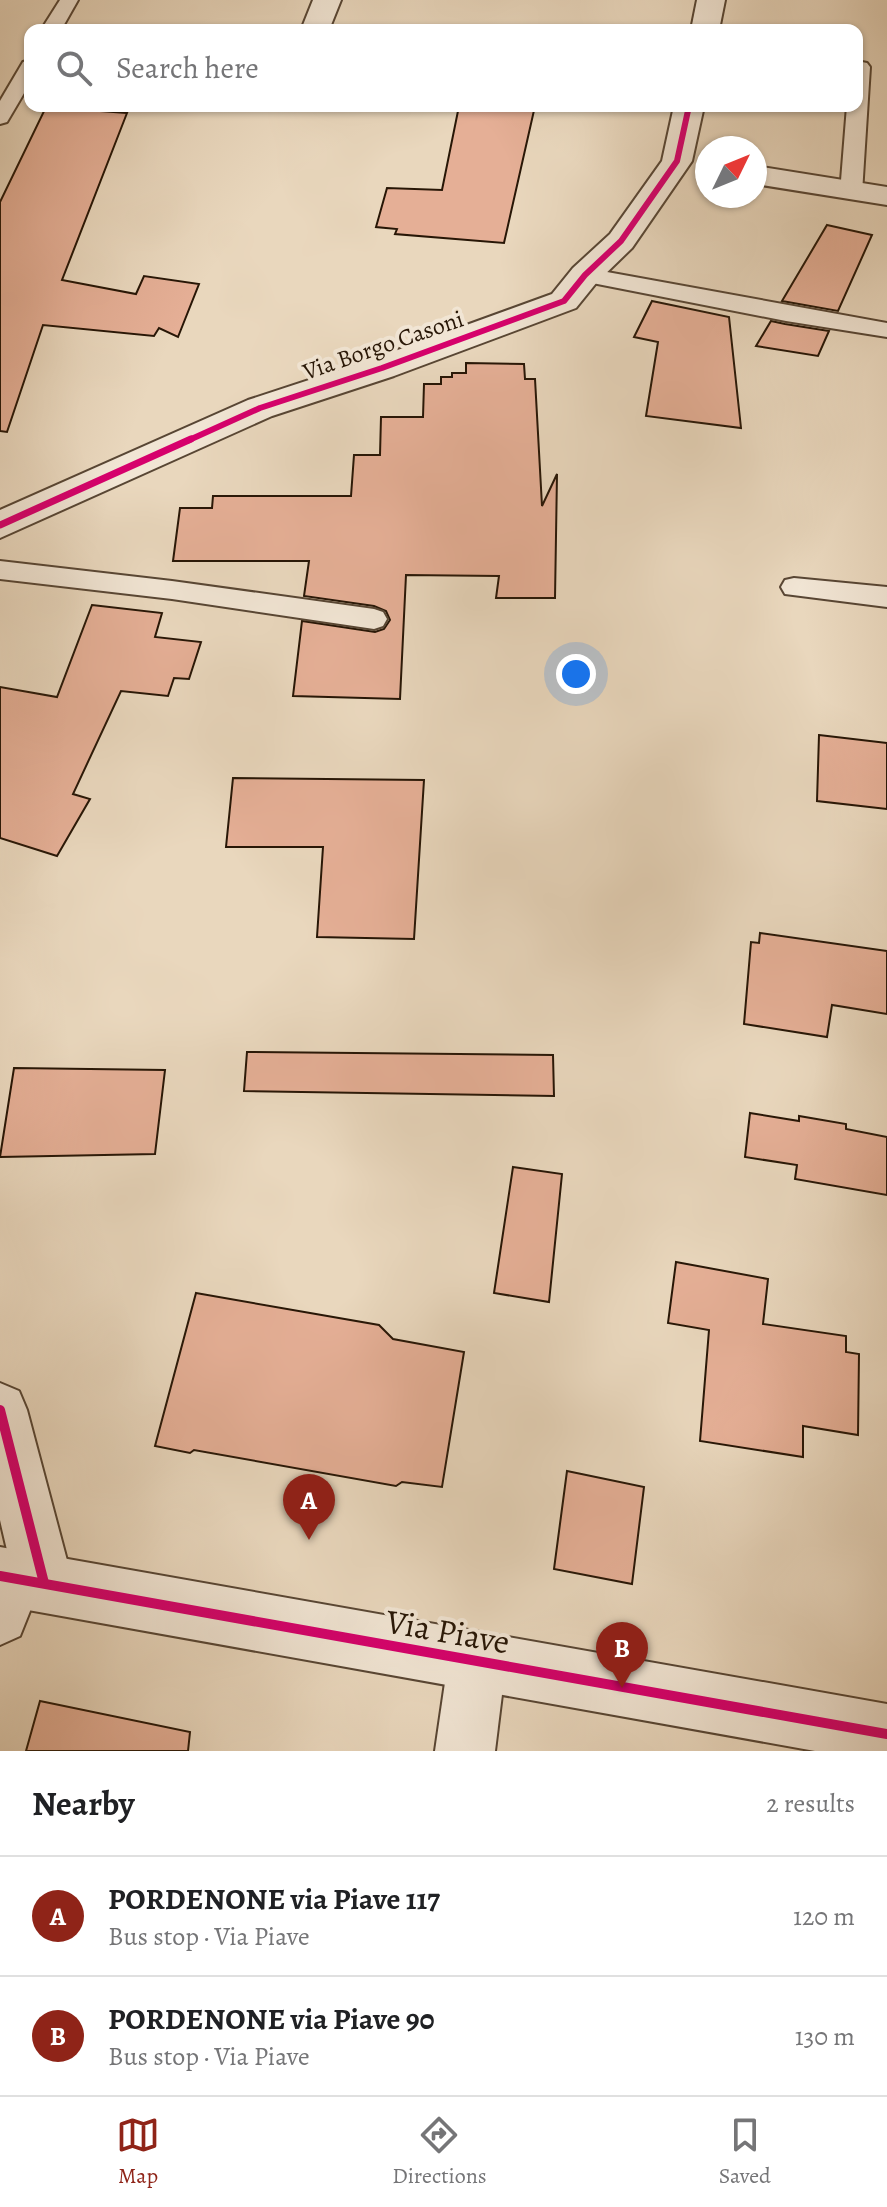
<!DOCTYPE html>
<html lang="en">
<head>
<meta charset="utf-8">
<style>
  body { margin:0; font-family:Alegreya,serif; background:#f6f6f6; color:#202124 }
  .compass { position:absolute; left:695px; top:136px; width:72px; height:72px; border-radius:50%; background:#fff; box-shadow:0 2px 6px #0004; rotate:47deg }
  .you { position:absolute; left:576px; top:674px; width:28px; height:28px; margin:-20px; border:6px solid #fff; border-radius:50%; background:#1a73e8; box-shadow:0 0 0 12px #1a73e833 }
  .badge { display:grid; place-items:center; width:52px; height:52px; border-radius:50%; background:#8f2418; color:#fff; font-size:26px; font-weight:700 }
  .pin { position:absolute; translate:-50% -66px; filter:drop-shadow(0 2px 4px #0008) }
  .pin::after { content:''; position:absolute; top:42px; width:28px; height:24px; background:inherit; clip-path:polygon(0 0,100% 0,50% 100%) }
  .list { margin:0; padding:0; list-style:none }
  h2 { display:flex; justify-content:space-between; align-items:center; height:104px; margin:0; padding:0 32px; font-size:34px }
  h2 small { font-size:26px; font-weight:400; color:#757577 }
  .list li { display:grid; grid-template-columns:52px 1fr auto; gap:24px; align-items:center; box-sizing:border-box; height:120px; padding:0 32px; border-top:2px solid #e0e0e0 }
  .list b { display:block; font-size:30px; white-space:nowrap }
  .list p { margin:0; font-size:26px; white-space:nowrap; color:#757577 }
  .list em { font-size:26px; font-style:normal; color:#757577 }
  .icon { flex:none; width:44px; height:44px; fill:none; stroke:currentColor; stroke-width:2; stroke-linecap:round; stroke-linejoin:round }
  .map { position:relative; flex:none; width:887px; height:1751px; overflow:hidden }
  .search { position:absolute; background:#fff; box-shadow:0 2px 6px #0004; left:24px; right:24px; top:24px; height:88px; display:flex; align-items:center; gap:20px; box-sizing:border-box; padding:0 28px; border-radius:16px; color:#757577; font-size:30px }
  .sheet { height:344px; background:#fff }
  nav { display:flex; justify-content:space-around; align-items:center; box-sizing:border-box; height:112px; border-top:2px solid #e0e0e0; background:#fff; font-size:22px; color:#757577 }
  nav a { display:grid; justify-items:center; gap:4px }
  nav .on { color:#8f2418 }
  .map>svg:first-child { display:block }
  .building { fill:#e5af96; stroke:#271606; stroke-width:2 }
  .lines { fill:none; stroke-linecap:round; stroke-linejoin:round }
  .service-casing { stroke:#584634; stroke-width:4 }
  .minor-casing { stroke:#584634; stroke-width:4 }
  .tertiary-casing { stroke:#584634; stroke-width:4 }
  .service { fill:#f1e5d4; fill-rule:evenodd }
  .minor { fill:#f1e5d4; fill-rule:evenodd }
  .tertiary { fill:#f1e5d4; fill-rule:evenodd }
  .cycleway-far2-casing { stroke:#f1e5d4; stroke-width:10 }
  .cycleway-far1-casing { stroke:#f1e5d4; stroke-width:12 }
  .cycleway-casing { stroke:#f1e5d4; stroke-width:15 }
  .cycleway-far2 { stroke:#d6006c; stroke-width:6 }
  .cycleway-far1 { stroke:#d6006c; stroke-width:7 }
  .cycleway { stroke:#d6006c; stroke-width:10 }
  .labels { text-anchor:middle; stroke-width:8; stroke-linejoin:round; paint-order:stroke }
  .far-street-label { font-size:24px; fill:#271606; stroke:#f1e5d4 }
  .near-street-label { font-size:34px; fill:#271606; stroke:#f1e5d4 }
</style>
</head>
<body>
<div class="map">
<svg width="887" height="1751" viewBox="0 0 887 1751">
  <rect width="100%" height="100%" fill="#e9d7bd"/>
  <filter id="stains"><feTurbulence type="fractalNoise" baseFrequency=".0025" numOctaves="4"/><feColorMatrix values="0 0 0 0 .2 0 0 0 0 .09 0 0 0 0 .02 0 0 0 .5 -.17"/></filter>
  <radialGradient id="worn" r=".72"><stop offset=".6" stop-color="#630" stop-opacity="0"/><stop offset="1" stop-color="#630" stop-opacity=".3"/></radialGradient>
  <g class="building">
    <polygon points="459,106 535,106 504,243 395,234 397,229 376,227 387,188 442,190"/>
    <polygon points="46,107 127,113 62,280 136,294 144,276 199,284 178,337 159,328 154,336 43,325 7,432 0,431 0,202"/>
    <polygon points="827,225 872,235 838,311 782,301"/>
    <polygon points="652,301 729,317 741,428 646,416 658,342 634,337"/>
    <polygon points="771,321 785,324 829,331 818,356 756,346"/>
    <polygon points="466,363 524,364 525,379 535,379 542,506 557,474 555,598 496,598 499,576 406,575 400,699 293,696 302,621 375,632 384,629 390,620 386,611 374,606 304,596 309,561 173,561 180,508 212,508 213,496 351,496 354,455 380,455 381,417 423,417 424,384 441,384 441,377 452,377 452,373 466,373"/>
    <polygon points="92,605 162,613 155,637 201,642 189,679 174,678 168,696 121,691 73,794 90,799 57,856 0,838 0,687 57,697"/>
    <polygon points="819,735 887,743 887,809 817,801"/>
    <polygon points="233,778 424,780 414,939 317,937 323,847 226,847"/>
    <polygon points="760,933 887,951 887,1014 832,1005 827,1037 744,1024 751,942 759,943"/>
    <polygon points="247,1052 553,1055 554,1096 244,1091"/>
    <polygon points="14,1068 165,1070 155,1154 0,1157"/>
    <polygon points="750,1113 799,1121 799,1116 846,1124 846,1129 887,1137 887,1195 795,1179 797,1165 745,1157"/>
    <polygon points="513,1167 562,1174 549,1302 494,1293"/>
    <polygon points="676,1262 768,1279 763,1324 846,1336 846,1352 859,1354 858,1435 803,1426 803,1457 700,1441 709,1330 668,1323"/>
    <polygon points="196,1293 379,1325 393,1339 464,1352 442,1487 402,1482 396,1486 194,1450 190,1453 155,1446"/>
    <polygon points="567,1471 644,1487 632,1584 554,1569"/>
    <polygon points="40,1701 190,1732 188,1751 26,1751"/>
  </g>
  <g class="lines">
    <g class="service-casing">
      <g id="service">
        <polygon points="60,0 78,0 61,30 41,30"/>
        <polygon points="30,60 30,83 7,122 0,124 0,101 23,62"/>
        <polygon points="857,61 867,63 870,67 862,193 851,199 840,193 847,106 857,106"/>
        <polygon points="585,268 887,323 887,337 786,321 577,280 574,275 577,270"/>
        <polygon points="0,561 172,581 374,609 383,612 387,619 383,626 374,629 172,599 0,579"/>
        <polygon points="794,578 887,587 887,607 785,594 781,587 785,580"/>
      </g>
    </g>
    <g class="minor-casing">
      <g id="minor">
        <polygon points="313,0 341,0 329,30 301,30"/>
        <polygon points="697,0 725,0 719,30 691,30"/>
        <polygon points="674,106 704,106 692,161 632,248 597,282 576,308 394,376 272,416 0,538 0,510 248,400 370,360 552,294 573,268 610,234 662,161"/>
        <polygon points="755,166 887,187 887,205 755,184"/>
        <polygon points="0,1383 19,1391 27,1410 73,1583 64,1603 44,1612 32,1606 20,1636 0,1645 0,1553 7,1550 0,1520"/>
        <polygon points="477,1633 498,1641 506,1662 495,1751 435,1751 448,1662 456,1641"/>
      </g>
    </g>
    <g class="tertiary-casing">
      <polygon id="tertiary" points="0,1547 887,1704 887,1751 815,1751 0,1605"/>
    </g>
    <use href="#service" class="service"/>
    <use href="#minor" class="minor"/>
    <use href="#tertiary" class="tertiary"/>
    <g class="cycleway-far2-casing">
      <polyline id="cycleway-far2" points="187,441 260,408 382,368 564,301 585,275 621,241 677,161 689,106"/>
    </g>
    <g class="cycleway-far1-casing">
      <polyline id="cycleway-far1" points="0,525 191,439"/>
    </g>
    <g class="cycleway-casing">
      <g id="cycleway">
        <polyline points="0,1410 44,1583"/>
        <polyline points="0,1576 887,1734"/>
      </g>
    </g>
    <use href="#cycleway-far2" class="cycleway-far2"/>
    <use href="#cycleway-far1" class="cycleway-far1"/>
    <use href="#cycleway" class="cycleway"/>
  </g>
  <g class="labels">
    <g class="far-street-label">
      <text transform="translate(383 345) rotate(-19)" y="8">Via Borgo Casoni</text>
    </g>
    <g class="near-street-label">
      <text transform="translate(448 1631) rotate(10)" y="12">Via Piave</text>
    </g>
  </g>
  <rect width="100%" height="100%" filter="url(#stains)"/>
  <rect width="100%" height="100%" fill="url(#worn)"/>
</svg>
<svg class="compass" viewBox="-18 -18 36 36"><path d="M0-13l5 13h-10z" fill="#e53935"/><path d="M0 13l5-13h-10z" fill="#757577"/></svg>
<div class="you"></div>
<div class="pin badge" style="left:309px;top:1540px">A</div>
<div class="pin badge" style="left:622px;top:1688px">B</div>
<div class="search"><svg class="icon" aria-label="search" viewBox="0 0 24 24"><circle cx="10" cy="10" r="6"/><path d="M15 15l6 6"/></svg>Search here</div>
</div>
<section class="sheet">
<h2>Nearby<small>2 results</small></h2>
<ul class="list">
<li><span class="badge">A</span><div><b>PORDENONE via Piave 117</b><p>Bus stop · Via Piave</p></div><em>120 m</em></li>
<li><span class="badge">B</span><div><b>PORDENONE via Piave 90</b><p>Bus stop · Via Piave</p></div><em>130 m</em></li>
</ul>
</section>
<nav>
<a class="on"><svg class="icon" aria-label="map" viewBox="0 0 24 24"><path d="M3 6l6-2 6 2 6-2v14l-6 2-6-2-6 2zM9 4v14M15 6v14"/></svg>Map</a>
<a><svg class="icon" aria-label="directions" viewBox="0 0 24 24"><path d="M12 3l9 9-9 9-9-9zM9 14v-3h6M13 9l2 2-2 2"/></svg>Directions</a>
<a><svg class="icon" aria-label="saved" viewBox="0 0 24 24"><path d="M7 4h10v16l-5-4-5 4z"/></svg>Saved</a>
</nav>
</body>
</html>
